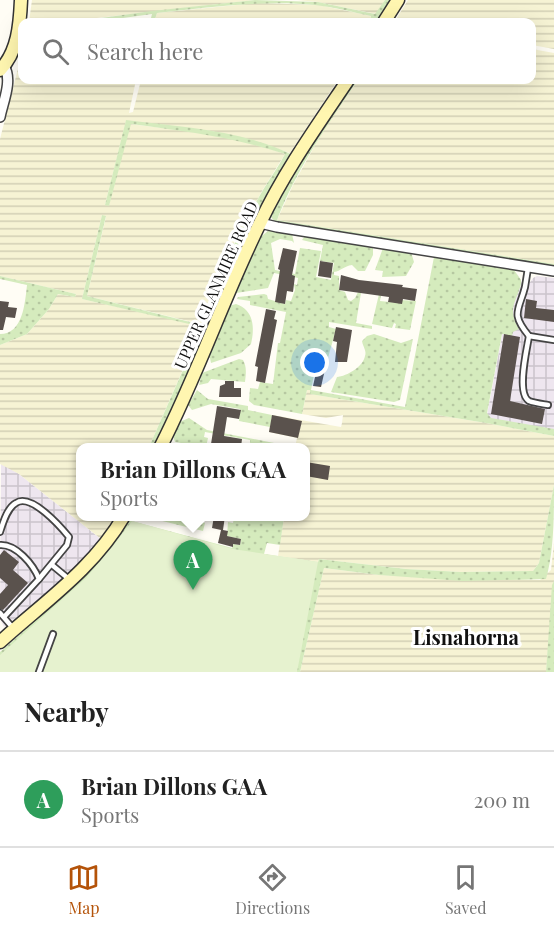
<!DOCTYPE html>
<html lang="en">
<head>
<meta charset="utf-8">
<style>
  body { margin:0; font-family:"Playfair Display",serif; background:#f6f6f6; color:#222 }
  .you { position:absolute; left:315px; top:363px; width:21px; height:21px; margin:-15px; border:4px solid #fff; border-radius:50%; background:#1a73e8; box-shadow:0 0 0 9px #1a73e833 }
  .badge { display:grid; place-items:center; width:39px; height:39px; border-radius:50%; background:#b45309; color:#fff; font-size:20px; font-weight:700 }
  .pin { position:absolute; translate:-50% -50px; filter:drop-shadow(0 2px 3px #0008) }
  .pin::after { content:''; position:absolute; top:32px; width:21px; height:18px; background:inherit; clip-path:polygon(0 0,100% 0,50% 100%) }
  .popup { position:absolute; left:76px; top:443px; width:234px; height:78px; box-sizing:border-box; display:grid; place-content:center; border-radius:12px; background:#fff; filter:drop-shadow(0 2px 4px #0005); font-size:20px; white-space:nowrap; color:#767676 }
  .popup b { font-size:22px; color:#222 }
  .popup::after { content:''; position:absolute; left:50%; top:100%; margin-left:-12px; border:12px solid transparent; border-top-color:#fff }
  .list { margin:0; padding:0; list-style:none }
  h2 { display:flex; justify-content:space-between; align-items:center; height:78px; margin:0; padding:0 24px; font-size:26px }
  h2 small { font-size:20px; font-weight:400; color:#767676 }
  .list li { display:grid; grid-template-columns:39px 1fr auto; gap:18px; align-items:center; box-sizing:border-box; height:96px; padding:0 24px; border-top:2px solid #e0e0e0 }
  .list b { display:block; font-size:22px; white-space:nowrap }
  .list p { margin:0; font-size:20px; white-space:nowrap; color:#767676 }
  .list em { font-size:20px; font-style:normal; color:#767676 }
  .icon { flex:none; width:33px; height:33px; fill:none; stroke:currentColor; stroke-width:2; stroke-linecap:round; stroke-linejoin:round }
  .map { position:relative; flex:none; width:554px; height:672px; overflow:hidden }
  .search { position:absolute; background:#fff; box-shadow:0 6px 24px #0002; left:18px; right:18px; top:18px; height:66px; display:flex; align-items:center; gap:15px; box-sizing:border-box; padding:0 21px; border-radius:12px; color:#767676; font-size:22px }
  .sheet { height:174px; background:#fff }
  nav { display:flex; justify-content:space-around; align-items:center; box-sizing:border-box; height:84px; border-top:2px solid #e0e0e0; background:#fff; font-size:16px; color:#767676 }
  nav a { display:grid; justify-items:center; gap:3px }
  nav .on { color:#b45309 }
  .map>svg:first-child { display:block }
  .industrial { fill:url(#industrial-grid) }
  .farmland { fill:url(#farmland-rules) }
  .grass { fill:url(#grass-dots) }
  .pitch { fill:#e6f2cf }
  .building { fill:#5a524d }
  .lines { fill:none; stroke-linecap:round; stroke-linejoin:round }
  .lane-casing { stroke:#444; stroke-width:8 }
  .street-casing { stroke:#444; stroke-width:12 }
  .secondary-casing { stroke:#333; stroke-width:15 }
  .lane { stroke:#fff; stroke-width:4.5 }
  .street { stroke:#fff; stroke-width:9 }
  .secondary { stroke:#fff6b0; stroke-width:12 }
  .labels { text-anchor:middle; stroke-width:6; stroke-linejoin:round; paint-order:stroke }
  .street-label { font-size:16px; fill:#111; stroke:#fff }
  .quarter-label { font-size:20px; font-weight:bold; fill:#111; stroke:#fff }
</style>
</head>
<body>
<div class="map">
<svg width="554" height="672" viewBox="0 0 554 672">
  <defs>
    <pattern id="industrial-grid" width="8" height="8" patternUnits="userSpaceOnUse" patternTransform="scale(1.5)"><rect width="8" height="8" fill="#eee6ef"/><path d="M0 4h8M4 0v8" fill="none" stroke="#cbc4cc"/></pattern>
    <pattern id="farmland-rules" width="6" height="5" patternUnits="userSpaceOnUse" patternTransform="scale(1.5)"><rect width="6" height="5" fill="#f6f3d4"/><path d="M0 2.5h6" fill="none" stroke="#d2cfb5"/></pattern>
    <pattern id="grass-dots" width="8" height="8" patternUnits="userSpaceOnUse" patternTransform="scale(1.5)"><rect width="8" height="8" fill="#d5ebbd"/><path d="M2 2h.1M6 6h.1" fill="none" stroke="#b6c8a1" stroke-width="1.8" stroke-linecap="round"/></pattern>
  </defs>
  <rect width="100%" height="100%" fill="#fffdf5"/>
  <g class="industrial">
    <polygon points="514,272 518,275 522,284 525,284 528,285 533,278 537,276 554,278 554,432 486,420"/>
    <polygon points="1,463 19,474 101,539 64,580 4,627 0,619"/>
  </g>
  <g class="farmland">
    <polygon points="32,0 255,0 88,19 72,22 29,22"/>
    <polygon points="297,0 385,0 376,14 318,2"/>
    <polygon points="408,0 554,0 554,49 532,45 532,22 396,22 396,19"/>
    <polygon points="257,3 319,5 371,16 369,22 154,22 157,13"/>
    <polygon points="532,49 554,53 554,264 277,220 293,185 324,129 358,80 532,80"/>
    <polygon points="22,53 22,80 136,80 129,113 133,112 141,80 338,80 290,153 257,142 211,131 126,121 105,205 109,205 130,124 211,134 257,144 285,154 262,191 234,243 214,294 204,325 87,296 106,217 102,215 82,299 202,326 149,447 80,448 80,516 115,517 101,539 19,474 0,464 0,345 27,334 49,309 58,294 75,297 76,294 0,276 0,139"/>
    <polygon points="307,390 311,390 310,394 486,423 554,436 554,485 539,563 533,571 461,572 406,569 319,559 318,562 278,556 284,517 306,516 306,448 295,447 297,438 269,432 272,415 341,427 342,423 343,415 326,418 302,414"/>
    <polygon points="554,543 554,581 546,672 300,672 324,568 379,575 540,580 551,570"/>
  </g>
  <g class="grass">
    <path d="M255,0l63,2 57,12 10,-14h6l-15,22 -6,-2 1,-4c-19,-4 -37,-9 -56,-11 -53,-5 -105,2 -158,8l-3,9h-4l2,-8 -58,8h-22l80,-11z"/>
    <path d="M353,80h5c-30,44 -62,90 -81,140l277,44v4l-278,-45 -6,-7 5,-14z"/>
    <path d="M126,120c56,7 116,10 167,35l-81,159 -4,1c12,-44 32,-86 55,-125 7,-12 16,-24 22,-36 -51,-17 -102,-23 -154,-30l-22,82 -4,-1z"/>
    <polygon points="102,215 106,216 87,296 206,326 203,342 156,447 149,447 202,327 82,299"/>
    <path d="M268,231h8l16,3 2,9 -2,-2 -12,-2 -9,4 4,27 20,4 5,-26 21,3 -5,26 15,3 3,-17 -14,-2 3,-16 -21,-5 3,-4 63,9 5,2v8l-8,16h-7l-6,-6c-8,1 -11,6 -18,7v3l5,1v14l6,2 3,8 3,1 4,-3 3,-6 3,1 -5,30 16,3v3l-43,-7v5l7,2 -10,36 -10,-1 -5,26 94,17 29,-150 80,13 7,10v4c-5,19 -14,24 -2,45l-6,3 -1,4 -10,-2 -15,79 4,5 63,11v7l-68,-13 -176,-29v-4h-3l-5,24 -48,-9 -5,-4 1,-13 8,1 2,-7 13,2 5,-41h2l6,-31 -36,-7v-4l-13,-2 1,-2 26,-3 3,1 1,4 17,5 1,-4 5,1 4,-11 -1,-6 3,1 1,-7 -24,-5 -6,15 -32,5 -2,-1 24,-53z"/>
    <polygon points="383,248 411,252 414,262 406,276 382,277 383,271 375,270"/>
    <path d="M0,276l76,18 -1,3 -17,-3 -9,15 -22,25 -27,11v-11c23,0 25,-31 27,-49l-27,-6z"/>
    <polygon points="379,294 381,295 380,301 399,303 400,300 416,301 410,330 395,328 396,324 394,323 392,328 372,324"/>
    <path d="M236,304c18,6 19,24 15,40l-10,9 -30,10 -1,-5h-3l22,-52z"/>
    <path d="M374,334l27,9 12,-4 -13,61 -6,2 -63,-10 6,-15c10,-1 26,-10 28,-21 2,-5 -2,-9 -3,-15l5,-5z"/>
    <path d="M239,359l4,1c4,7 3,14 2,22l-34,-3 -3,4 -9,2 3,-12z"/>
    <polygon points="197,390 208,399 248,406 248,410 272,415 270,427 239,421 240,409 211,404 192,410 188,405"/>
    <polygon points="189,418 207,430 274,443 273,447 250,447 250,440 205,432 204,437 208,438 206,447 175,442 173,436 170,435 177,423"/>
    <path d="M554,485c0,30 0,67 -8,94l-83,2 -84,-6 -55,-7 -24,104h-300v-20l24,-21 -1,-2 105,-109 104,28 1,-4 7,1 1,-6 -14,-3 1,-14 5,1 1,-6h50l-4,28 -13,-2 -3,11 54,8 1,-3 87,10 55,3 72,-1 6,-8z"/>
    <polygon points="146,517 192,517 205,523 203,531"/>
    <polygon points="554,581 554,672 546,672 552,585"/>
  </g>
  <polygon class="pitch" points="132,521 233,549 318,562 297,672 0,672 0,655 86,578 113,546"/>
  <g class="building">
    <polygon points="283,248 297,251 292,275 295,276 293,292 287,291 285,304 275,302 280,270 278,269"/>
    <polygon points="320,261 333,263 331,278 318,276"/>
    <polygon points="341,275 359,280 403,285 402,287 417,289 415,301 403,299 402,304 388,302 389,297 339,290"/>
    <polygon points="526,299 537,301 536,308 554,310 554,322 524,318"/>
    <polygon points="0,301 9,302 8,307 17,308 15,318 6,317 3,330 0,330"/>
    <polygon points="266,309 276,311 274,319 277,320 265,383 256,381 258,367 255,366"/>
    <polygon points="336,327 352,330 347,362 335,362 337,342 333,341"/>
    <polygon points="504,334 520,337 510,401 545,409 542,424 491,414"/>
    <polygon points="318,364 326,365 321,387 313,386"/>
    <polygon points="225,381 234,381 234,388 241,388 241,397 219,397 220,386 225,384"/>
    <polygon points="217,406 241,410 239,419 227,417 224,436 242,439 241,447 223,447 211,444"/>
    <polygon points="272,415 302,421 298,438 269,432"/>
    <polygon points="306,462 330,466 328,480 306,476"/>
    <polygon points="214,516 225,516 223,530 228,531 227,536 241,539 240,545 233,544 233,547 218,543 221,530 212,528"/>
    <polygon points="4,550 19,562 13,570 28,583 3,610 0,609 0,594 8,585 0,578 0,555"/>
  </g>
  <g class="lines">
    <g class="lane-casing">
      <g id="lane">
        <path d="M528,268c-1,6 -2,13 -3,19 -6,24 -15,26 4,49l25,4"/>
        <path d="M529,336c-2,13 -13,57 0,65 5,2 13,3 19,4"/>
        <path d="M0,532c3,-9 7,-24 16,-29 15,-10 44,23 53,34l-2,8 -28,34"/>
        <path d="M0,545c16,-1 33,19 39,34l-35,38"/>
        <polyline points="52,565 70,580"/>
        <polyline points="0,613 13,628"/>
        <polyline points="39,672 53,634"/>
      </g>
    </g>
    <g class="street-casing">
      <g id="street">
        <path d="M0,117c3,-15 13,-37 4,-51"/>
        <polyline points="260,223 277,227 554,271"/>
      </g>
    </g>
    <g class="secondary-casing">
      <g id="secondary">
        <polyline points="384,22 398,0"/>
        <path d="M0,70c18,-18 20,-46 21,-70"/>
        <path d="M160,448c38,-74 64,-152 100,-225 24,-51 57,-97 88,-143"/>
        <path d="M0,642c44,-40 93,-73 124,-126"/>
      </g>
    </g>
    <use href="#lane" class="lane"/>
    <use href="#street" class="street"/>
    <use href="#secondary" class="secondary"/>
  </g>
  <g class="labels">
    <g class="street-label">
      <text transform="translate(216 285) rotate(-66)" y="6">UPPER GLANMIRE ROAD</text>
    </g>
    <g class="quarter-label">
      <text x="466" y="645">Lisnahorna</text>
    </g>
  </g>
</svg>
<div class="you"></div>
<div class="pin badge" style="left:193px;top:590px;background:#2e9e5b">A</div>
<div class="popup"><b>Brian Dillons GAA</b>Sports</div>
<div class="search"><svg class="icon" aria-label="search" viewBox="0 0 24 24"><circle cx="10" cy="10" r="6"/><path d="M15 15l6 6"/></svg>Search here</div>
</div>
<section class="sheet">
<h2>Nearby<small></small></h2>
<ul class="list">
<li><span class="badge" style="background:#2e9e5b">A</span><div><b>Brian Dillons GAA</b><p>Sports</p></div><em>200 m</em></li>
</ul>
</section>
<nav>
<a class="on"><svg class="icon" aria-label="map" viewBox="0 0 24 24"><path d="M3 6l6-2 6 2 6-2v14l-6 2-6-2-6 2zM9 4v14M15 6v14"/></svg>Map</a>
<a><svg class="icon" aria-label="directions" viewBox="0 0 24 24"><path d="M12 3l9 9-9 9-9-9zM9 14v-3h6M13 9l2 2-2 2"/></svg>Directions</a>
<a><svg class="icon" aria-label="saved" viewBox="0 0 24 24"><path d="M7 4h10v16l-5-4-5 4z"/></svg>Saved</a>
</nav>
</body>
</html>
